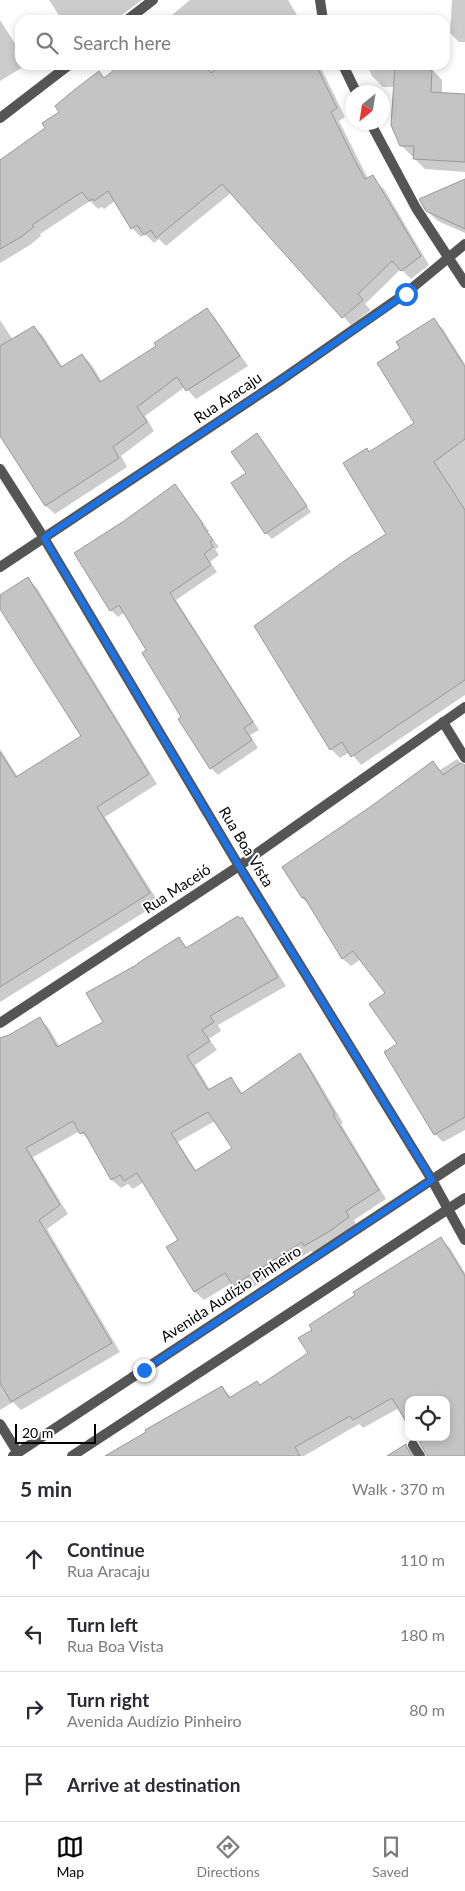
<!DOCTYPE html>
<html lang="en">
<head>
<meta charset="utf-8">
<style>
  body { margin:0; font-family:Lato,sans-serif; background:#f7f7f7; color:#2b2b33 }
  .controls { position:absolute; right:15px; bottom:15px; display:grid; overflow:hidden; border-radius:10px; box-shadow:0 2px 8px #0003 }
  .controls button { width:45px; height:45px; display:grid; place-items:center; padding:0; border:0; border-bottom:1px solid #e1e1e2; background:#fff; color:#2b2b33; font:25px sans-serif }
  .compass { position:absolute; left:345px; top:85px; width:45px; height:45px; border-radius:50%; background:#fff; box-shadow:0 2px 8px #0003; rotate:210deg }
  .scale { position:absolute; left:15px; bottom:12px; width:81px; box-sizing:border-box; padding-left:5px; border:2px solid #000; border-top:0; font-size:14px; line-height:18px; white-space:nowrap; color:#000; -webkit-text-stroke:4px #fff; paint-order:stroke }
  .stop { position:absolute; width:15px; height:15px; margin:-11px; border:4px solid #1a73e8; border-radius:50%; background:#fff }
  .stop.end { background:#1a73e8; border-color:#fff; box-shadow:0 1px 5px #0008 }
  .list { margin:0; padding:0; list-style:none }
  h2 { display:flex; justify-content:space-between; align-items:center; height:65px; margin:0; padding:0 20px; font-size:21px }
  h2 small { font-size:16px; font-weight:400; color:#7c7c81 }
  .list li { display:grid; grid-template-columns:32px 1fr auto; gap:15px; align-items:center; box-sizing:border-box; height:75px; padding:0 20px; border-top:1px solid #e1e1e2 }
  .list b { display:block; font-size:19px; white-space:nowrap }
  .list p { margin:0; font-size:16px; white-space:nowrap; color:#7c7c81 }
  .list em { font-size:16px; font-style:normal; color:#7c7c81 }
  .icon { flex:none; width:28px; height:28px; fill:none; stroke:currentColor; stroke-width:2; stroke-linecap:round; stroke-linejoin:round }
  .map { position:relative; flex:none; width:465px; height:1456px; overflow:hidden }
  .search { position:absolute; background:#fff; box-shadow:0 2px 8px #0003; left:15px; right:15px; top:15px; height:55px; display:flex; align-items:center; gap:12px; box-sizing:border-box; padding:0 18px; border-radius:15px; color:#7c7c81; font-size:19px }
  .sheet { height:365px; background:#fff }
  nav { display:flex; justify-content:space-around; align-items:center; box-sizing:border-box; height:70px; border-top:1px solid #e1e1e2; background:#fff; font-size:14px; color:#7c7c81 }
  nav a { display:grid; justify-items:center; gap:2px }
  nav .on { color:#000 }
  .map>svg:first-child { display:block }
  .shadow { fill:#0003; fill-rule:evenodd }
  .building { fill:#c4c4c4; stroke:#999; fill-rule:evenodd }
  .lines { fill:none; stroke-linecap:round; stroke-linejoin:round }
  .service { stroke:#555; stroke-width:10 }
  .minor { stroke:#555; stroke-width:10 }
  .route { stroke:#1a73e8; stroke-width:6 }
  .labels { text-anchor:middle; stroke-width:4; stroke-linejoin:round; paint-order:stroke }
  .street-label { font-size:15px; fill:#000; stroke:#fff }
</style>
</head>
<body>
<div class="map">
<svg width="465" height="1456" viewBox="0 0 465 1456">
  <rect width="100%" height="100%" fill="#fff"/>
  <g class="shadow">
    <polygon points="49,0 142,0 115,20 62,20"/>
    <polygon points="190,0 288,0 300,20 166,20"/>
    <polygon points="452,0 465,0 465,42 459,42 450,33"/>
    <polygon points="0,20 19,50 14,53 20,65 23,67 0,81"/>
    <polygon points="122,65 322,65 320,66 345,117 339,121 364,171 369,180 374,180 384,189 429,265 411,279 401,269 365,304 371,310 351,325 232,192 166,246 159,239 154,243 145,234 141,237 132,228 115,201 104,209 102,207 98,209 90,201 40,234 41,236 30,245 0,263 0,162 47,128 99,73 105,79"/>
    <polygon points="367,65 402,65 403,67 432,69 442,80 442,94 465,96 465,172 425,169 415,159 415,156 412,156 401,145 395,87 383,87 372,76"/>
    <polygon points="465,180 465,233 438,221 427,211"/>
    <polygon points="206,310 215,318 248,366 196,399 185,387 145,416 154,431 121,456 127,467 55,514 46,506 0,434 0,320 13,340 34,327 43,336 63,368 82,355 91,364 102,382 158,346"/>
    <polygon points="434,320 443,329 465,364 465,695 361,765 350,752 340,758 331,749 388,534 370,453 416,423 402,348"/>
    <polygon points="257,435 311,512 272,539 266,533 248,474"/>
    <polygon points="175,485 181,492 209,531 208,533 219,547 215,549 219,555 210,562 217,572 176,600 259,730 250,735 258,748 218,775 211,768 148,650 125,612 118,617 111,610 124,522"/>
    <polygon points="27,579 37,588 157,784 105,817 159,903 0,1002 0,749 18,777 82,737 0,607 0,596"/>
    <polygon points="457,759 463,765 465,765 465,1130 443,1142 435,1134 386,1052 399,1045 387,993 361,959 351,966 343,959 310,905 302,898 371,808 432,762 440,770"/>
    <path d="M242,919l8,9 36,58 -68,39 3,6 -12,8 8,11 -22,15 15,25 21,-12 12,16 56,-39 9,9 35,59 -2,1 45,75 -32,21 3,6 -43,27 -3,-2 -69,43 -10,-11 -28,17 -9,-8 -27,-44 12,-8 -36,-58 -11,7 -5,-5 -7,4 -9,-8 -21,-38 -11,-11 -47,26 35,57 -21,15 73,123 -99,58 -8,-8 -13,8v-361l39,-30 9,8 12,20 44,-25 36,-57 39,-26 9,9zM215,1121l18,28 -36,23 -19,-30z"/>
    <polygon points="441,1239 450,1248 465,1273 465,1456 427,1456 427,1452 416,1437 446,1437 446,1400 409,1400 399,1408 363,1428 359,1424 304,1456 108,1456 222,1387 232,1398 260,1386 310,1353"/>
    <polygon points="406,1445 415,1456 389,1456"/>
  </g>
  <g class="building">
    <polygon points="120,65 205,65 211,73 224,65 316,65 337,108 331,112 355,161 365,179 373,175 421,256 401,271 392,261 358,294 363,300 342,318 222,184 156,238 151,230 144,235 137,225 131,229 108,191 94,201 93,199 89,201 82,192 32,225 34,227 21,237 0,249 0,160 45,128 42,123 59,112 55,106 74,90 99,71 104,78"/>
    <polygon points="395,65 432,68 431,92 465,94 465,162 413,159 414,146 400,146 391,125"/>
    <polygon points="465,179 465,229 426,211 419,199"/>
    <polygon points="207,308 240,356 186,391 177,377 137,407 147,422 113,447 119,458 45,506 0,436 0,346 34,326 61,367 82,354 100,382 156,346 154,343"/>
    <polygon points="434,318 465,367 465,439 434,462 465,510 465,680 351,757 342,742 330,750 254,626 347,559 386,534 343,463 367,448 369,452 414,423 377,363 400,348 396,342"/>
    <polygon points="257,433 307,506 265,534 231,483 246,473 231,452"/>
    <polygon points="175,484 203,524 202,525 213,540 210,542 213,547 204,554 211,565 170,593 253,722 244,728 252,740 210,769 178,719 181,717 142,653 146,650 119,605 110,611 74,553 124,521"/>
    <polygon points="28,577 149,774 97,807 150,893 0,987 0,752 16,777 81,736 0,609 0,595"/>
    <polygon points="433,761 443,775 460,763 465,765 465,1117 434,1135 384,1052 397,1044 369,1004 385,993 353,951 342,959 304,897 302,898 282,867 370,807"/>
    <path d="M238,916l2,3 2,-2 36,60 -68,39 4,6 -12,8 8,11 -23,15 21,34 23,-13 10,17 59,-41 35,61 -2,1 46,75 -33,21 3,6 -19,14 -26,15 -2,-4 -69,44 -8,-13 -31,19 -28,-45 12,-7 -41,-67 -13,8 -4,-6 -9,5 -27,-48 -4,2 -7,-13 -47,27 34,57 -21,15 73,123 -101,59 -11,-19v-345l9,-3 31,-18 17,30 46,-25 -17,-29 52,-29v-1l41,-26 7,11zM208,1112l24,36 -37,23 -24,-38z"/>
    <polygon points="441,1237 465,1276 465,1456 427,1456 419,1441 414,1438 446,1437 446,1400 409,1400 409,1427 392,1398 353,1420 350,1416 295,1447 300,1456 105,1456 146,1432 145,1430 222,1386 229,1398 257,1381 260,1385 308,1353 298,1338 312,1330 309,1325 355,1295 353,1292"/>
    <polygon points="406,1444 407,1448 412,1456 387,1456"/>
  </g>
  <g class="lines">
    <polyline class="service" points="413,1445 420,1456"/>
    <g class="minor">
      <polyline points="320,0 323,20"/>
      <polyline points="127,20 153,0"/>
      <polyline points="343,65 356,92"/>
      <polyline points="0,118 69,65"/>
      <polyline points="370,122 416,208 465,283"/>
      <polyline points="0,469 44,538 239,866 432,1180 465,1240"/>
      <polyline points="0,567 281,380 406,293 465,244"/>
      <polyline points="443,722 465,758"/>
      <polyline points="0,1023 239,866 465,707"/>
      <polyline points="0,1424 18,1453 17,1456"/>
      <polyline points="13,1456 465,1158"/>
      <polyline points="72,1456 465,1198"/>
    </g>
  </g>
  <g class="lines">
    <polyline class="route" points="144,1370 432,1180 239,866 44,538 281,380 406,294"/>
  </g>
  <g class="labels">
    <g class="street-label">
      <text transform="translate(228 398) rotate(-34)" y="5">Rua Aracaju</text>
      <text transform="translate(246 847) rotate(59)" y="5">Rua Boa Vista</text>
      <text transform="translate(177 889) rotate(-33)" y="5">Rua Maceió</text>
      <text transform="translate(231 1294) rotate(-33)" y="5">Avenida Audízio Pinheiro</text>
    </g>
  </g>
</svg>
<div class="controls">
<button><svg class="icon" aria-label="locate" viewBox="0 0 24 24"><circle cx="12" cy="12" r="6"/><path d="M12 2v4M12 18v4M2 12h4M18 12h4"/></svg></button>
</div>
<svg class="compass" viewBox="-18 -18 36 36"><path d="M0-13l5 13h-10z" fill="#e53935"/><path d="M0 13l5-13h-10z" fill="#7c7c81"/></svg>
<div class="scale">20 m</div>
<div class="stop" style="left:406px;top:294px"></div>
<div class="stop end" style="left:144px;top:1370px"></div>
<div class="search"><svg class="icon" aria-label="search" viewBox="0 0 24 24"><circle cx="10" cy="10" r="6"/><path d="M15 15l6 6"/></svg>Search here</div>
</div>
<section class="sheet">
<h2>5 min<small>Walk · 370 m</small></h2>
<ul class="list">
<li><svg class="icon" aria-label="ahead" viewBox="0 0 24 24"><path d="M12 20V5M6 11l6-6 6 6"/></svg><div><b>Continue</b><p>Rua Aracaju</p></div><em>110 m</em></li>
<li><svg class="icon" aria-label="left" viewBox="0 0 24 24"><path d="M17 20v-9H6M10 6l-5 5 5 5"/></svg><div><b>Turn left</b><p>Rua Boa Vista</p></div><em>180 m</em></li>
<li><svg class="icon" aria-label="right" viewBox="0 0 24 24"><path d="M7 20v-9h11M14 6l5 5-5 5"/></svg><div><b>Turn right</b><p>Avenida Audízio Pinheiro</p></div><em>80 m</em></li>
<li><svg class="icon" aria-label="arrive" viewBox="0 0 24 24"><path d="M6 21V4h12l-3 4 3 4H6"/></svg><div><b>Arrive at destination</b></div></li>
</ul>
</section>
<nav>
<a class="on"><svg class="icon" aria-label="map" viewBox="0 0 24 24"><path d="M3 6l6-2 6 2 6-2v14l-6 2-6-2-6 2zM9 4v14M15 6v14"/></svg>Map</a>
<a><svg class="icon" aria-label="directions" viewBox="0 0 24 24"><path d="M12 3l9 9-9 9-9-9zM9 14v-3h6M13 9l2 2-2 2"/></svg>Directions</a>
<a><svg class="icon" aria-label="saved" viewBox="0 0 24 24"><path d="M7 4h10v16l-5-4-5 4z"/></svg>Saved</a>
</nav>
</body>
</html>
